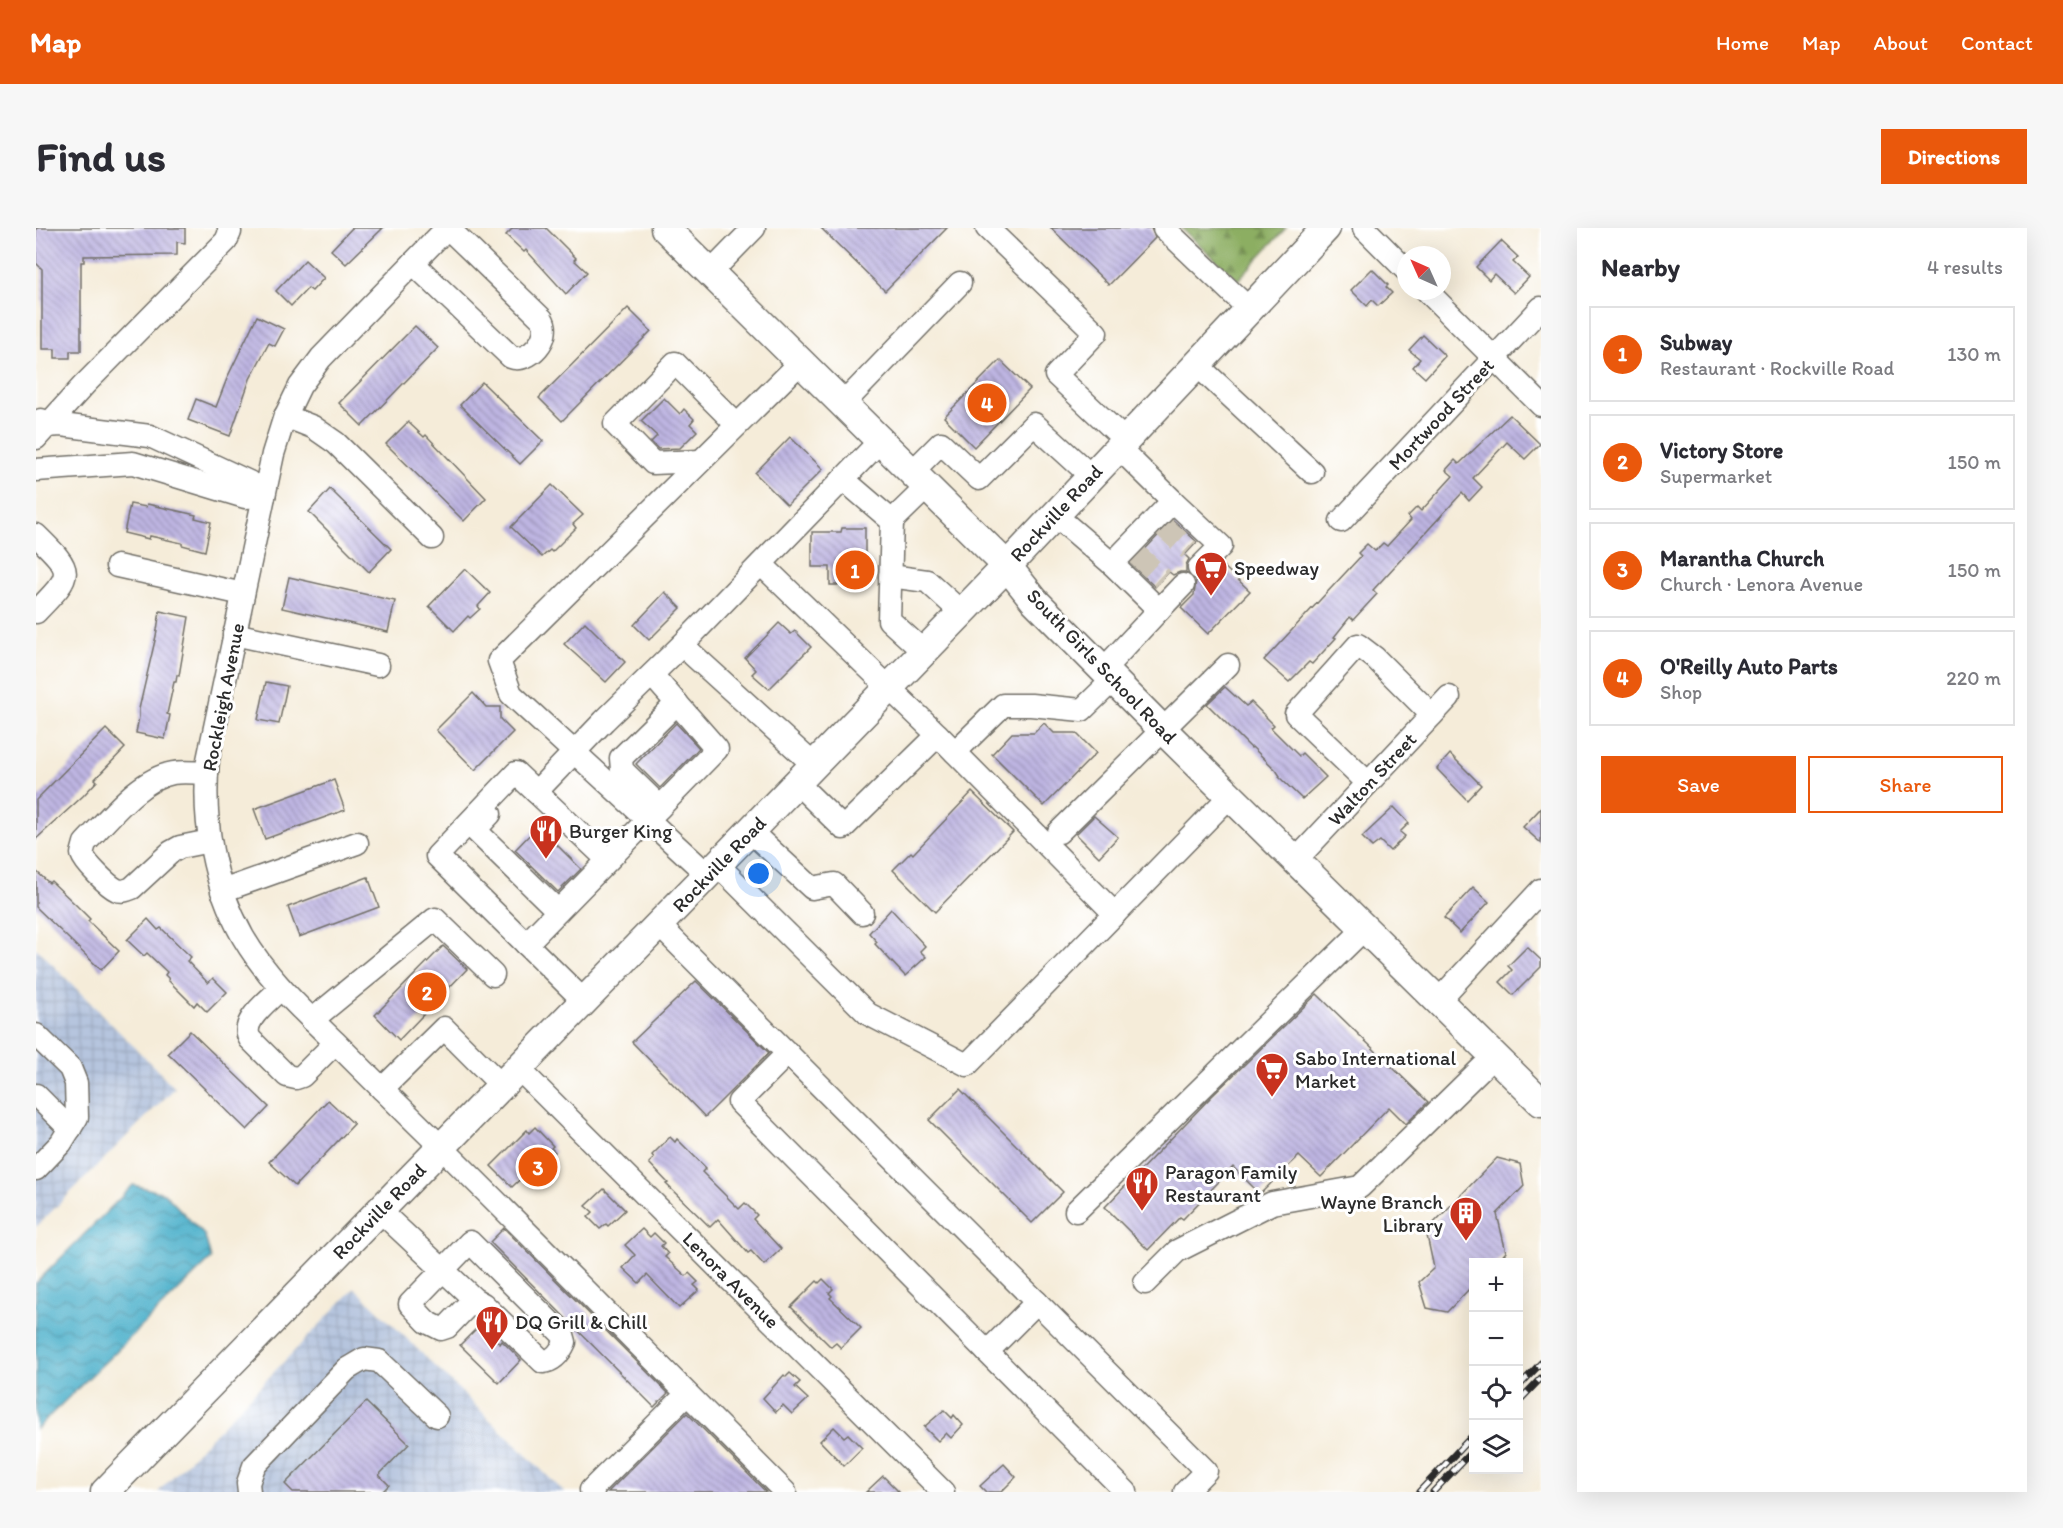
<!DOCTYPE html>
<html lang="en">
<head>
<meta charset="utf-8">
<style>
  body { margin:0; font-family:Itim,sans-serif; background:#f7f7f7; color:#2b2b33 }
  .controls { position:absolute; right:18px; bottom:18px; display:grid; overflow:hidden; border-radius:0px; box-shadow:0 6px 24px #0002 }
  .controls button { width:54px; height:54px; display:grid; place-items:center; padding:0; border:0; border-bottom:2px solid #e1e1e2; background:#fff; color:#2b2b33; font:30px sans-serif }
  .compass { position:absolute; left:1361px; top:18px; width:54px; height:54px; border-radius:50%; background:#fff; box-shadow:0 6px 24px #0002; rotate:315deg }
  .you { position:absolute; left:723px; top:646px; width:21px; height:21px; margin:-15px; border:4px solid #fff; border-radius:50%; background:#1a73e8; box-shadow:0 0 0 9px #1a73e833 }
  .badge { display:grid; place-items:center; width:39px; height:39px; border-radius:50%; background:#ea580c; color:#fff; font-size:20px; font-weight:700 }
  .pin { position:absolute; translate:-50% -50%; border:3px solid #fff; box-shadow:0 2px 6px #0006 }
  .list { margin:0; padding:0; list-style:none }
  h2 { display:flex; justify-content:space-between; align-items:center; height:78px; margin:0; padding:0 24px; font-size:26px }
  h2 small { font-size:20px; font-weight:400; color:#7c7c81 }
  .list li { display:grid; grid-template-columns:39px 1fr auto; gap:18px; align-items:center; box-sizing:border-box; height:96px; margin:0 12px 12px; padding:0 12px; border:2px solid #e1e1e2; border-radius:0px }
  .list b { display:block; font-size:22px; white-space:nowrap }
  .list p { margin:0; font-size:20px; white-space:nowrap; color:#7c7c81 }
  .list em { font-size:20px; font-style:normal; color:#7c7c81 }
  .actions { display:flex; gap:12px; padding:18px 24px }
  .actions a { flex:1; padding:14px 0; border:2px solid #ea580c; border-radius:0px; text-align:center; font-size:21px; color:#ea580c }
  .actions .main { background:#ea580c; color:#fff }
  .icon { flex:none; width:33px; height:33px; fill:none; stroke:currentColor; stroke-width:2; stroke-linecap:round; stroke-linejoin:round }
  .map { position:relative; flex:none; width:1505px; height:1264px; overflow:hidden; border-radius:0px }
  header { display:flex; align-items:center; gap:36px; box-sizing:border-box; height:84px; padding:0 30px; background:#ea580c; color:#fff }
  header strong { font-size:28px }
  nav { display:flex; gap:33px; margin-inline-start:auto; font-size:21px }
  .intro { display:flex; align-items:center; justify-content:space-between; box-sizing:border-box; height:144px; padding:0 36px }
  h1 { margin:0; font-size:42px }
  .button { padding:15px 27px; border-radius:0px; background:#ea580c; color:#fff; font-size:21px; font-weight:700 }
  main { display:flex; gap:36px; padding:0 36px }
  aside { flex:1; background:#fff; border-radius:0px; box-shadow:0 6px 24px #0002 }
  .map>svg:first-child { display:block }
  .industrial { fill:url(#industrial-grid) }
  .forest { fill:url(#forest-firs); stroke:#5c6c46; stroke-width:1.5 }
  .water { fill:url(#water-waves); stroke:#3c6e7b; stroke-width:1.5 }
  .building { fill:url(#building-back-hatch) }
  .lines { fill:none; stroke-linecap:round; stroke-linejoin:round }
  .minor-tunnel { stroke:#cdc5b6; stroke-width:22; stroke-dasharray:22 11; stroke-linecap:butt }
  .minor-casing { stroke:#726f68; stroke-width:25 }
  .major-casing { stroke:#726f68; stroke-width:31 }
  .minor { stroke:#fff; stroke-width:22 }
  .major { stroke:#fff; stroke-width:28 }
  .rail-casing { stroke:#2b2b2b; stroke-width:7 }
  .rail { stroke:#fff; stroke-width:4.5; stroke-dasharray:14; stroke-linecap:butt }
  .labels { text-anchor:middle; stroke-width:6; stroke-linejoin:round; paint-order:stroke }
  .street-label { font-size:20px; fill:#2b2b2b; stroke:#fff }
  .poi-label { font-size:20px; fill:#2b2b2b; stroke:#fff; text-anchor:start }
</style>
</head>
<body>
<header>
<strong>Map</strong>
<nav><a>Home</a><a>Map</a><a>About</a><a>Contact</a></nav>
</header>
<div class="intro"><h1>Find us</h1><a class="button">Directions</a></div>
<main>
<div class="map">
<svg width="1505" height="1264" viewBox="0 0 1505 1264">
  <defs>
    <pattern id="industrial-grid" width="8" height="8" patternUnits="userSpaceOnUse" patternTransform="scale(1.5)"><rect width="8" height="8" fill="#b6c5de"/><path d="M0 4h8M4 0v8" fill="none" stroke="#9da9bf"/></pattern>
    <pattern id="forest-firs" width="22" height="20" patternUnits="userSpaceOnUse" patternTransform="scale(1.5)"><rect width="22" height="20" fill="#8cae62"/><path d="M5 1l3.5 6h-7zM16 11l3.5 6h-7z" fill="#738e51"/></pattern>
    <pattern id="water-waves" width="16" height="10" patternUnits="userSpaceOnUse" patternTransform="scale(1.5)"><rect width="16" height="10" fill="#4cb0cb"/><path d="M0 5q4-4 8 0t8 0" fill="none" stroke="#3f8fa5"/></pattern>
    <pattern id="building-back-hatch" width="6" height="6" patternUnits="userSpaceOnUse" patternTransform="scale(1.5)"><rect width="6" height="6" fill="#beb5e2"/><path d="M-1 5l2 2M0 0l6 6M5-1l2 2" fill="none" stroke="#9b93b7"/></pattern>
  </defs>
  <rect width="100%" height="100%" fill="#fff"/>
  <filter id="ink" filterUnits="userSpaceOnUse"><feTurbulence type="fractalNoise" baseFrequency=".0167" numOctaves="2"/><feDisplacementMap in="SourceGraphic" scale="12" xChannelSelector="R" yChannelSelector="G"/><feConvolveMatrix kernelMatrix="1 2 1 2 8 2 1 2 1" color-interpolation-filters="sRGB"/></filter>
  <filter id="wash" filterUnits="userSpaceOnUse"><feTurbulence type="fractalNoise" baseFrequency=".008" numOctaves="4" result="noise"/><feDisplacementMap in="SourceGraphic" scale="24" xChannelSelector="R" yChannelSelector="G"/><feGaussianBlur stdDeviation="1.35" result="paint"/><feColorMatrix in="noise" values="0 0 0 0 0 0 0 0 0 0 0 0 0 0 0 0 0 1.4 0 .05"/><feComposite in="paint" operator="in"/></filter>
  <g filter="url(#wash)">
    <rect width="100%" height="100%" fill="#f5ecd9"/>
    <g class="industrial">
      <polygon points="0,720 139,860 0,999"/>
      <polygon points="319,1060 528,1264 122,1264"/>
    </g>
    <polygon class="forest" points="1145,0 1250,0 1202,52"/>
    <polygon class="water" points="97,957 128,965 169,1008 175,1031 0,1201 0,1055"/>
    <g id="blocks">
      <g class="building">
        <polygon points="0,0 149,0 149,15 141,14 141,27 48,28 48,34 45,34 45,123 34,123 34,130 19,130 19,121 6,121 6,41 0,35"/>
        <polygon points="316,0 347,0 310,36 295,22"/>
        <polygon points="477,0 510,0 540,30 538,32 551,44 530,66 490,22 488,24 470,7"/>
        <polygon points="785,0 911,0 849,63"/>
        <polygon points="1015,0 1115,0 1119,10 1073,57"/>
        <polygon points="1465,13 1482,29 1477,34 1493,49 1478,65 1458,46 1453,52 1440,39"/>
        <polygon points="269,32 288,50 276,63 272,60 255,78 240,63"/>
        <polygon points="1336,41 1352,57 1350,59 1356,65 1342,78 1336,72 1331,78 1315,62"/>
        <polygon points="592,80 615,103 526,193 503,170"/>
        <polygon points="221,88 248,101 239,118 233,115 214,151 194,208 152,192 160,171 180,179 192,148"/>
        <polygon points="379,98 402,120 326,198 303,175"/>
        <polygon points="1387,107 1409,128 1389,150 1377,139 1384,131 1373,122"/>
        <polygon points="964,132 994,161 938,219 908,189"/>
        <polygon points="446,154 507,213 484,236 424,177"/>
        <polygon points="628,170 644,186 648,181 658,191 654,196 661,203 644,220 622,221 615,214 621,208 605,193"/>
        <polygon points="1474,187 1504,216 1489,231 1471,214 1437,250 1446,259 1433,273 1426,265 1337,362 1341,366 1317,392 1314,389 1298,409 1300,410 1276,436 1273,434 1253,454 1228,432 1325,328 1322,325 1331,316 1339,323 1347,315 1351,318 1375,292 1372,288 1381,279 1385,283 1417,248 1410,242 1419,232 1423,236"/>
        <polygon points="372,194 388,209 390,207 450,270 428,293 350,216"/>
        <polygon points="754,209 787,241 751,277 719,245"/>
        <polygon points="516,257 547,287 537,296 540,300 516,324 514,322 506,329 475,299"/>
        <polygon points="294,261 355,321 333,344 273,284"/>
        <polygon points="94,276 110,279 111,276 160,287 159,290 175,294 169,323 146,317 146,315 114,308 113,311 88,305"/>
        <polygon points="1137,292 1161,314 1149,327 1153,331 1150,337 1150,344 1144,344 1137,347 1133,344 1119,359 1095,336"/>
        <polygon points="806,300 829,300 829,357 794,357 794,339 776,339 776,304 805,304"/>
        <polygon points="1186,337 1214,363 1172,406 1145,380 1158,367 1160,353 1173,350"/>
        <polygon points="429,341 454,365 442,378 444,381 434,390 432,388 418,403 393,378"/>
        <polygon points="253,349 359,373 352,404 246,380"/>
        <polygon points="629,364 645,380 613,412 598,397"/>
        <polygon points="124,383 153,389 143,448 141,447 140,454 138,454 131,486 134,487 129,511 100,505 103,489 103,481 120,408"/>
        <polygon points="549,394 589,434 570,454 528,416"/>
        <polygon points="743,395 755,406 759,403 775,419 733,461 716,446 720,442 709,430"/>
        <polygon points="230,454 251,458 243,496 222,492"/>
        <polygon points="1189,459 1210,478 1215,474 1238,497 1235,500 1263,528 1266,525 1290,549 1266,571 1243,549 1244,548 1240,542 1216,519 1215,520 1171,476"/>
        <polygon points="437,465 450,479 464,479 464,491 477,504 439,542 400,502"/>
        <polygon points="640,495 663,520 624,560 600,536"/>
        <polygon points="1008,495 1018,505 1040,505 1060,525 1008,578 956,526 976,505 998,505"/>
        <polygon points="70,501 89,520 59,551 61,553 47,568 0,611 0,572"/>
        <polygon points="1414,526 1445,557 1431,572 1401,541"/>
        <polygon points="298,552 309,582 229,611 218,581"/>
        <polygon points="936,564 977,604 899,684 857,642 875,624 877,626"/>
        <polygon points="1358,579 1373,595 1364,604 1369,608 1354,623 1344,613 1336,619 1326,609"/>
        <polygon points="1505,580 1505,615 1487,599"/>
        <polygon points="1058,588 1082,609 1063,629 1040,606"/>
        <polygon points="502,598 545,641 522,664 479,622"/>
        <polygon points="0,643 13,655 15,653 39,676 54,691 52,693 83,723 65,742 0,679"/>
        <polygon points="332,649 343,679 263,709 252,679"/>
        <polygon points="1437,659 1453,674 1424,705 1408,690"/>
        <polygon points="855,681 889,718 884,723 890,729 869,748 839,716 841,714 833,705"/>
        <polygon points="112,691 122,702 125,700 155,729 151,733 172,755 177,750 191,764 171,784 161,774 158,778 132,752 133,751 129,747 131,744 111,725 108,728 91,712"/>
        <polygon points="407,718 431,741 363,812 339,787"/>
        <polygon points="1491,719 1505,732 1505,739 1477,767 1464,754 1476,742 1472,738"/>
        <polygon points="660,753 733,825 669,889 596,814"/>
        <polygon points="1281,766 1392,874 1370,896 1353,879 1285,949 1263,928 1224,966 1197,939 1147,991 1144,989 1112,1022 1069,979 1175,869"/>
        <polygon points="154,803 233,879 211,902 132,825"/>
        <polygon points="924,861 1027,964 996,995 893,892"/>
        <polygon points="292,872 318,896 259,958 233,934"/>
        <polygon points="499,899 517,918 515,920 519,924 507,936 503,933 476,959 455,938 491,902 493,905"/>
        <polygon points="634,909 639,914 641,911 670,940 666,944 703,981 709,975 721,987 717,991 745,1021 728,1037 715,1023 712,1025 682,991 674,999 630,956 632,955 613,935 618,930 616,927"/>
        <polygon points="1461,930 1484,936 1488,958 1461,986 1470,1024 1460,1035 1437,1035 1437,1057 1411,1084 1391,1080 1383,1054 1398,1040 1390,1003"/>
        <polygon points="568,961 589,982 572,998 570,996 564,1001 552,989 557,984 550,978"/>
        <polygon points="468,1000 632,1165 618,1179 454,1014"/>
        <polygon points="606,1001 614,1009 618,1005 628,1015 625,1018 632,1026 629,1029 650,1048 653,1045 662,1054 658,1057 663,1062 643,1080 611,1047 603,1055 587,1040 599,1027 589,1017"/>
        <polygon points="787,1051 797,1061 793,1065 796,1068 794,1070 825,1100 805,1120 800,1115 795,1119 755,1079 781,1053 783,1055"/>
        <polygon points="444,1097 464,1116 466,1113 485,1132 463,1155 424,1117"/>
        <polygon points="754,1145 764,1154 759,1159 772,1171 756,1186 747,1177 740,1184 727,1170 748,1147 750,1149"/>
        <polygon points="330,1174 373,1216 343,1247 353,1257 346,1264 257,1264 249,1256"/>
        <polygon points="908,1182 916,1190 918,1187 927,1197 915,1210 910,1205 902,1213 888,1199"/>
        <polygon points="651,1185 730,1264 572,1264"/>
        <polygon points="798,1199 808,1209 812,1206 826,1220 808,1238 784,1213"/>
        <polygon points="968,1236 980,1249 965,1264 950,1264 944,1258"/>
        <polygon points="847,1248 863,1264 830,1264"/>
      </g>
    </g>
  </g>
  <g filter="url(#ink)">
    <use href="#blocks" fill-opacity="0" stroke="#726f68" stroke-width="1.5"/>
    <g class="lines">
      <g class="minor-tunnel">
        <polyline points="1127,298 1153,322"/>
        <polyline points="1100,326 1127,351"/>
      </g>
      <g class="minor-casing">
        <g id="minor">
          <path d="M411,0l-126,130 -21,28 -16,33 -11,35 -65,306c-6,61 5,123 35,177 24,41 58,72 92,105 33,33 66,66 99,98 118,116 234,235 351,352"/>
          <polyline points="951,0 1060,105 1020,147 1089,212"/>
          <polyline points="1128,0 1213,81"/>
          <polyline points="1328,0 1370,42"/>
          <path d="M377,35l98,94c18,7 42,-20 31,-38l-94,-91"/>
          <polyline points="674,45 718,0"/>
          <polyline points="1391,63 1505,177"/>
          <polyline points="1161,137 1276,244"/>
          <polyline points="807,176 924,55"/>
          <polyline points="249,188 277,199 300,215 396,310"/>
          <polyline points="5,192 11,198 25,197 114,208 213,254 228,268"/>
          <polyline points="0,210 48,157 190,13 194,4 193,0"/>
          <polyline points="664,233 617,235 579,196 639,135 701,197"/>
          <polyline points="0,242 97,235 209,269 228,268"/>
          <polyline points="876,244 905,215 943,251 998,196 1055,248"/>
          <polyline points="807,251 856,293 853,392 887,423"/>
          <polyline points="1137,273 1185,318 1163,340"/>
          <polyline points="1019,287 1076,336 1123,382 1068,441"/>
          <polyline points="856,293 891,259"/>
          <polyline points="1305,293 1505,80"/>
          <path d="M0,307c39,38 38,38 0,77"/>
          <polyline points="725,336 902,507 807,600 761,555"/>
          <polyline points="1076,336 1137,273 1082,219"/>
          <polyline points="81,338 207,366"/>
          <polyline points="854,348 891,353 925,384"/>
          <polyline points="1123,382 1147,357"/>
          <polyline points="198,406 342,437"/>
          <polyline points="902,507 1079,686"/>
          <polyline points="919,524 967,477 995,477 1046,482 1078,451"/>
          <polyline points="778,537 646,417 844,213"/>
          <path d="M171,545c-11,0 -23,-2 -34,0 -34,6 -63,45 -88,70l-3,11c3,9 26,32 35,36 5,2 10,0 15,-2l39,-36 9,-5 30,-6"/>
          <polyline points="1332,555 1260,486 1322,417 1339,430 1396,487"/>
          <polyline points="500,564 568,493 646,417"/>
          <polyline points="624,579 586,542 585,530 641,475"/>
          <polyline points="454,586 439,602 522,683"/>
          <polyline points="714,603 776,660 798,656 826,685"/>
          <polyline points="1023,604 1192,437"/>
          <polyline points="1259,633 1413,469"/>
          <polyline points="682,637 832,786 931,837 1195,567"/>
          <polyline points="672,647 475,466 463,433 765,134"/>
          <polyline points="186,663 321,615"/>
          <polyline points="623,697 1170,1243 1149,1264"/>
          <polyline points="490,716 681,521 616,447"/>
          <path d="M245,760c-12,13 -42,33 -31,51l37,37 9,2 6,-2 33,-33"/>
          <polyline points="548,773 401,628 480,545 572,632"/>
          <polyline points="1401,774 1505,662"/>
          <polyline points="276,792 399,691 457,747"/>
          <polyline points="0,807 34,840 40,855 41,889 25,915 0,941"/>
          <polyline points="752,825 703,874 1090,1264"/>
          <polyline points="482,840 907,1264"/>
          <polyline points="346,861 408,800 465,857"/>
          <polyline points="0,867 34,901"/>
          <path d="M343,982l95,89 -27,28 -6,2 -14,-7 -17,-18 60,-62 93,93 2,7c-4,9 -11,19 -22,20l-60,-58 -9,-5"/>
          <polyline points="1040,983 1328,701"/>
          <polyline points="1109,1055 1141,1023 1236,975 1324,959 1458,828"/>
          <polyline points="951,1124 1001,1074"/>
          <polyline points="213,1264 212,1255 218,1238 311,1141 328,1131 343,1133 401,1188"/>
          <polyline points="557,1264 555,1262 651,1166"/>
        </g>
      </g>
      <g class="major-casing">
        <g id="major">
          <polyline points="629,0 971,338 998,372 1126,501 1505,874"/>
          <polyline points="69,1264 714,603 971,338 1290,0"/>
        </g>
      </g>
      <use href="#minor" class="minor"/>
      <use href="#major" class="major"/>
      <g class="rail-casing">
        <g id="rail">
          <polyline points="1482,1159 1505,1135"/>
          <polyline points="1482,1174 1505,1150"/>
          <polyline points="1383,1264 1438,1206"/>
          <polyline points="1397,1264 1438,1221"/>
        </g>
      </g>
      <use href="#rail" class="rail"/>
    </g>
  </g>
  <defs>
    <g id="supermarket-pin" transform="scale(1.725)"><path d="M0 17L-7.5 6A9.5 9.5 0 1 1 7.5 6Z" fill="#c8321e" stroke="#fff"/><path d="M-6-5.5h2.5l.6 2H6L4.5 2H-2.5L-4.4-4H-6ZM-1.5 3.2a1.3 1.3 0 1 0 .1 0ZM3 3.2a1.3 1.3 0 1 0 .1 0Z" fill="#fff"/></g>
    <g id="restaurant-pin" transform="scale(1.725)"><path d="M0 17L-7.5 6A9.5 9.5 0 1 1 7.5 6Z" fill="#c8321e" stroke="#fff"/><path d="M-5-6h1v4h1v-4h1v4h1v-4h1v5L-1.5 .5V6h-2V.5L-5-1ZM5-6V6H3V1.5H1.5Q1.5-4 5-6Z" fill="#fff"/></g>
    <g id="building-pin" transform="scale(1.725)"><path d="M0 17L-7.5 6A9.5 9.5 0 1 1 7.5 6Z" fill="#c8321e" stroke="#fff"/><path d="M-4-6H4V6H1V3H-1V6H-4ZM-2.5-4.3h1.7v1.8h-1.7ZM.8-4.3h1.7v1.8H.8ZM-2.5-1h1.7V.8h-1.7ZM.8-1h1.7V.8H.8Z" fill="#fff"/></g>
  </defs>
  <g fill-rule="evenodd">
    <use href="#supermarket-pin" x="1175" y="340"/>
    <use href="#restaurant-pin" x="510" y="603"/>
    <use href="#supermarket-pin" x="1236" y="841"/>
    <use href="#restaurant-pin" x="1106" y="955"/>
    <use href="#building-pin" x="1430" y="985"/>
    <use href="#restaurant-pin" x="456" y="1094"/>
  </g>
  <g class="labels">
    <g class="street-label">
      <text transform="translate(1405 186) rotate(-47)" y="7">Mortwood Street</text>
      <text transform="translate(1020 285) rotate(-47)" y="7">Rockville Road</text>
      <text transform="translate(1066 438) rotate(46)" y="7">South Girls School Road</text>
      <text transform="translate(187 469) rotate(-79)" y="7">Rockleigh Avenue</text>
      <text transform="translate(1336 551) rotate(-47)" y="7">Walton Street</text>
      <text transform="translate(683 636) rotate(-46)" y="7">Rockville Road</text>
      <text transform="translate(343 983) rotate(-46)" y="7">Rockville Road</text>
      <text transform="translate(695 1052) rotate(45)" y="7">Lenora Avenue</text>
    </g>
    <g class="poi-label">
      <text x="1198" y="347">Speedway</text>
      <text x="533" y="610">Burger King</text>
      <text x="1259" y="837">Sabo International<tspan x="1259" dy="23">Market</tspan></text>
      <text x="1129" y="951">Paragon Family<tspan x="1129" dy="23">Restaurant</tspan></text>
      <text x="1407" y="981" text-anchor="end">Wayne Branch<tspan x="1407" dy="23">Library</tspan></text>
      <text x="479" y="1101">DQ Grill &amp; Chill</text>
    </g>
  </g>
</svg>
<div class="controls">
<button>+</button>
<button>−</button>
<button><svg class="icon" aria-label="locate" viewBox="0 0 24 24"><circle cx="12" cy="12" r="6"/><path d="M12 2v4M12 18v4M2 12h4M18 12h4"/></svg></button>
<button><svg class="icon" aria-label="layers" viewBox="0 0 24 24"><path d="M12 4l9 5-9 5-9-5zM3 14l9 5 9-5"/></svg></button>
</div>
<svg class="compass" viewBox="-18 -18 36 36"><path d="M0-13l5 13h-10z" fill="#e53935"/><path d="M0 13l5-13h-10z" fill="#7c7c81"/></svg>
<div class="you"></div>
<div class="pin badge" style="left:819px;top:342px">1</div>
<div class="pin badge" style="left:391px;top:764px">2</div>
<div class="pin badge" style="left:502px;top:939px">3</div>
<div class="pin badge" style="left:951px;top:175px">4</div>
</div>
<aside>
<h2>Nearby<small>4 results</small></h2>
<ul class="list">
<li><span class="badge">1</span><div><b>Subway</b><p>Restaurant · Rockville Road</p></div><em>130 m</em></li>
<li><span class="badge">2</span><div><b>Victory Store</b><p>Supermarket</p></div><em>150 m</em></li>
<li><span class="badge">3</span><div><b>Marantha Church</b><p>Church · Lenora Avenue</p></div><em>150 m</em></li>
<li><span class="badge">4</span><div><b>O'Reilly Auto Parts</b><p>Shop</p></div><em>220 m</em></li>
</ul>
<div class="actions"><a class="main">Save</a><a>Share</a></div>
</aside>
</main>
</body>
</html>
